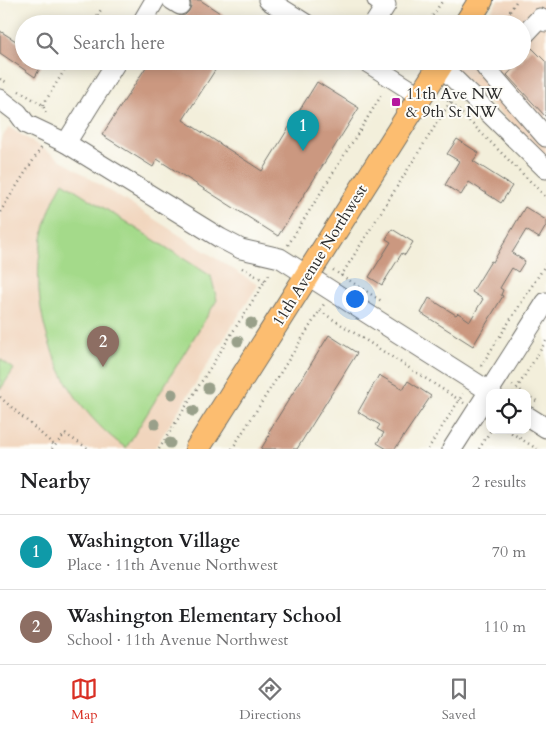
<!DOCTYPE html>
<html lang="en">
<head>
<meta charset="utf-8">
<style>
  body { margin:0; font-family:Cardo,serif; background:#f6f6f6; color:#202124 }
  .controls { position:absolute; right:15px; bottom:15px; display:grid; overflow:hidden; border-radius:10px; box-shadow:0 2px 12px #0003 }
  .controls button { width:45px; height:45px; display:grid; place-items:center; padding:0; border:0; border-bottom:1px solid #e0e0e0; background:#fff; color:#202124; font:25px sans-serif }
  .you { position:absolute; left:354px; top:298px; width:18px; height:18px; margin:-12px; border:4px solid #fff; border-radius:50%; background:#1a73e8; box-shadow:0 0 0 8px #1a73e833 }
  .badge { display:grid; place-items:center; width:32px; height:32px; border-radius:50%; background:#d93025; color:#fff; font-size:16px; font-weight:700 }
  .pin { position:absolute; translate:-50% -41px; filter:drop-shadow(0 1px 2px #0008) }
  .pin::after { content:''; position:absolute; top:26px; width:18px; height:15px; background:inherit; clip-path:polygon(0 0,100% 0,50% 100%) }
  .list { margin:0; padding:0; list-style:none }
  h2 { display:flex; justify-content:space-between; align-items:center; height:65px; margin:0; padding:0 20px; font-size:21px }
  h2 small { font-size:16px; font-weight:400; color:#757577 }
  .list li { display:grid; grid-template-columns:32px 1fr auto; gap:15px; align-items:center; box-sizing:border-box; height:75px; padding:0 20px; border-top:1px solid #e0e0e0 }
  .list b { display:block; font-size:19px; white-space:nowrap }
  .list p { margin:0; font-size:16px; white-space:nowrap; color:#757577 }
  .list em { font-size:16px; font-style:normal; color:#757577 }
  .icon { flex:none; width:28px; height:28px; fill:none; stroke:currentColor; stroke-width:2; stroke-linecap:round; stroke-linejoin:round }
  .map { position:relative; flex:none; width:546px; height:449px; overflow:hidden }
  .search { position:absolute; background:#fff; box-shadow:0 2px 12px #0003; left:15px; right:15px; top:15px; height:55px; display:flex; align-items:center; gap:12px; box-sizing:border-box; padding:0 18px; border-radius:28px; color:#757577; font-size:19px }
  .sheet { height:215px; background:#fff }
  nav { display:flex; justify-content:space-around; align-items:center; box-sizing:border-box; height:70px; border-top:1px solid #e0e0e0; background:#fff; font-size:14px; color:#757577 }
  nav a { display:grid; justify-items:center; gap:2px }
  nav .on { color:#d93025 }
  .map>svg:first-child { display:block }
  .built { fill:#f1d5bd }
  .green { fill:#a4da8a; stroke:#68825a }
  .building { fill:#cb9880 }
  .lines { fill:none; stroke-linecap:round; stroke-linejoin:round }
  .minor-casing { stroke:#717069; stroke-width:21 }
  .major-casing { stroke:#717069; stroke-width:26 }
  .path { stroke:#717069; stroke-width:2.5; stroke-dasharray:1 4; stroke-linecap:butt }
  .minor { stroke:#fff; stroke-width:19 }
  .major { stroke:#fcbd6f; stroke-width:24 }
  .tree { fill:#99a08a }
  .poi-dot { fill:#b5179e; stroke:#fdfcf7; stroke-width:2 }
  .labels { text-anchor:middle; stroke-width:4; stroke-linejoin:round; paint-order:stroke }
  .poi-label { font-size:16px; fill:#2b2b2b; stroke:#fdfcf7; text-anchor:start }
  .street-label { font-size:16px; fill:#2b2b2b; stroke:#fdfcf7 }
</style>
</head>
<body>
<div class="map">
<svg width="546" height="449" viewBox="0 0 546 449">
  <rect width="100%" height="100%" fill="#fdfcf7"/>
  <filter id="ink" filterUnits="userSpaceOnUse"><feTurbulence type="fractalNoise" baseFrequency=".02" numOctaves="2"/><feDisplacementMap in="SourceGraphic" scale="10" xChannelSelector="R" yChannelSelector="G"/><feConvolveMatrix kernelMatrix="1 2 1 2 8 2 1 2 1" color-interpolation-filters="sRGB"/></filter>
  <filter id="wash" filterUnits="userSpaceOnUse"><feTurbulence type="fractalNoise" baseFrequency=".0096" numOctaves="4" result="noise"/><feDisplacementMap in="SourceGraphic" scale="20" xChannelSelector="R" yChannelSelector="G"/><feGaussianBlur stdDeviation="1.12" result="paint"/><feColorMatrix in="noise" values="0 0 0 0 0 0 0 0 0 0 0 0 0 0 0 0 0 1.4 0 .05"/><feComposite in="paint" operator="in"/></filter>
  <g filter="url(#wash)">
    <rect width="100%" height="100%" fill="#f3efdb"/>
    <g class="built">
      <polygon points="498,0 546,0 546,157 455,69 460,61 522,61 522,24 483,24"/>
      <polygon points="9,127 258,285 154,449 0,449 0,141"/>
    </g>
    <g class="green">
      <path d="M63,182l148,94 6,24 -91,148c-82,-57 -114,-178 -63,-266z"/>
      <polygon points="0,359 14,369 0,390"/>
    </g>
    <g id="blocks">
      <g class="building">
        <polygon points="190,0 200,0 237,24 174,24 179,16 185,15 189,11 191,6"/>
        <polygon points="0,31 24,46 24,61 44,61 35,77 0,53"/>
        <polygon points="532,48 546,62 546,117 507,75 520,61 522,61 522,59"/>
        <polygon points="150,61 221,61 183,120 262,171 317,82 359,108 278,236 157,159 153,167 102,135"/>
        <polygon points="457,139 479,153 473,161 512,186 501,203 469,182 461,195 445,185 459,161 447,154"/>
        <polygon points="525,207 546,220 546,226 539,238 526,230 512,253 525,261 518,272 512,268 500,288 503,290 501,295 503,296 473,346 421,313 429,298 456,315 458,313 470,321 483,299 472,292 491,261 493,262"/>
        <polygon points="392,229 413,242 405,255 402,253 382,285 369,277 391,242 386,239"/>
        <polygon points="329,335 357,353 297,449 261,449 270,434 268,433"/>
        <polygon points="379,375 403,389 408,381 431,396 395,449 387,449 377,443 384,433 377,429 380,425 358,412"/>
      </g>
    </g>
  </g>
  <g filter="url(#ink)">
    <use href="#blocks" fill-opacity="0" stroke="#717069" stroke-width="1"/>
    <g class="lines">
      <g class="minor-casing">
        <g id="minor">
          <polyline points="172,0 180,5"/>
          <polyline points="268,0 306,24"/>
          <polyline points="141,24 155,0"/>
          <polyline points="374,24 386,5 377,0"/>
          <polyline points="522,34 525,34 540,18 546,22"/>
          <polyline points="365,61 420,96"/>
          <polyline points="490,61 486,68 546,137"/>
          <polyline points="440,65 546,169"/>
          <polyline points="0,99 18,113 26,124 66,143 220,238 241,249 280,258 492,393"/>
          <polyline points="66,143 117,61"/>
          <polyline points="527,416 546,428"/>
          <polyline points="452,449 546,302"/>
        </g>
      </g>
      <g class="major-casing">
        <g id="major">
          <polyline points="466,24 481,0"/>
          <polyline points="197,449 443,61"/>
        </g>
      </g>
      <g class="path">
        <polyline points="92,24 102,8"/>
        <polyline points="427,24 443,0"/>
        <polyline points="502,24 517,0"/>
        <polyline points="0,79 6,82"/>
        <polyline points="19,91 43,105 46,114"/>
        <polyline points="443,98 450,102 546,197"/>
        <polyline points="43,105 70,61"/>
        <polyline points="0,212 41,148"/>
        <polyline points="288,245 383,93"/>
        <polyline points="242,268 265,281"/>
        <polyline points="333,270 383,302"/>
        <polyline points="341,276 452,99"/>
        <polyline points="320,311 464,403"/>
        <polyline points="481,366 546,264"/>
        <polyline points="512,385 524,393"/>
        <polyline points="514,393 546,341"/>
        <polyline points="527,395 538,402"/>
        <polyline points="0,397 54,445"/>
        <polyline points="507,430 537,449"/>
        <polyline points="52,449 65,434 89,449"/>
        <polyline points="159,449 270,273"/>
        <polyline points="232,449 324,304"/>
        <polyline points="428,449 463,394"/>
        <polyline points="479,449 491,430"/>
      </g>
      <use href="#minor" class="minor"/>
      <use href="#major" class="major"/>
    </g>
    <g class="tree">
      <circle cx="251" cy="323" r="5.5"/>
      <circle cx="238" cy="341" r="5.5"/>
      <circle cx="208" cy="388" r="5.5"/>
      <circle cx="172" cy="394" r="5.5"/>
      <circle cx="193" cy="411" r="5.5"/>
      <circle cx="155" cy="424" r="5.5"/>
      <circle cx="170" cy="443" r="5.5"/>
    </g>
  </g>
  <rect class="poi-dot" x="391" y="97" width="10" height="10" rx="2.5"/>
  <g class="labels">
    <g class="poi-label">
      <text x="406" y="99">11th Ave NW<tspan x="406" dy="18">&amp; 9th St NW</tspan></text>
    </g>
    <g class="street-label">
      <text transform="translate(319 255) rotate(-58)" y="6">11th Avenue Northwest</text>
    </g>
  </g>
</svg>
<div class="controls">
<button><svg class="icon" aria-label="locate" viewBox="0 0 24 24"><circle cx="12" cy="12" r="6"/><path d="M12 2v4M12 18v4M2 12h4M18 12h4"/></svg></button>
</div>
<div class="you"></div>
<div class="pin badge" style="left:303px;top:151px;background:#0f9aa8">1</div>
<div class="pin badge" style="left:103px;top:367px;background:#8d6e63">2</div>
<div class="search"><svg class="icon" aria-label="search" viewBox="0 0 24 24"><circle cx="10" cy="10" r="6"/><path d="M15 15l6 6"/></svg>Search here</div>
</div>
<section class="sheet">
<h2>Nearby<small>2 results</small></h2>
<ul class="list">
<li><span class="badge" style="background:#0f9aa8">1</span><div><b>Washington Village</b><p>Place · 11th Avenue Northwest</p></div><em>70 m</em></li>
<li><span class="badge" style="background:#8d6e63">2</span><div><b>Washington Elementary School</b><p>School · 11th Avenue Northwest</p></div><em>110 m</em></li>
</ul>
</section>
<nav>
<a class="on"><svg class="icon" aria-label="map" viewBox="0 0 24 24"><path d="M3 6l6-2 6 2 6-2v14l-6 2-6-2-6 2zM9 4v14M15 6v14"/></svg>Map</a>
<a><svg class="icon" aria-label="directions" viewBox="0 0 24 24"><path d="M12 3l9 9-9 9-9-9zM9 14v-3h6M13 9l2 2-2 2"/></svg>Directions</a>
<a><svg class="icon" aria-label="saved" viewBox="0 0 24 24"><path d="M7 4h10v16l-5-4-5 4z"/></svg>Saved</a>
</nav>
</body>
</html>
